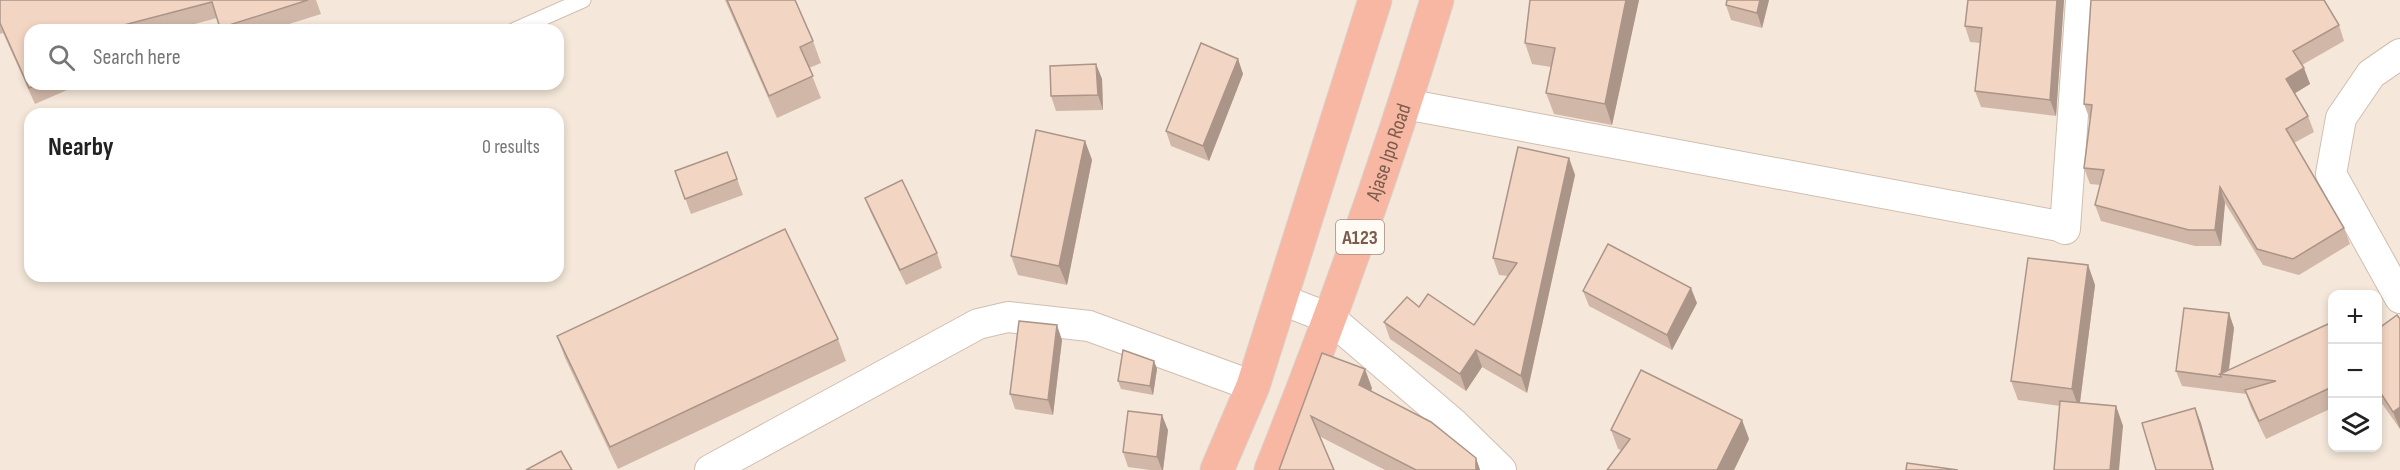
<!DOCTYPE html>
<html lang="en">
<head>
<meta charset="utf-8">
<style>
  body { margin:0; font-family:"Sofia Sans Condensed",sans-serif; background:#f6f6f6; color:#222 }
  .controls { position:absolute; right:18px; bottom:18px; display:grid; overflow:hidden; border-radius:12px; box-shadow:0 3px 9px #0003 }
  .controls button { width:54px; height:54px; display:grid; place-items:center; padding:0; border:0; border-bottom:2px solid #e0e0e0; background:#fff; color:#222; font:30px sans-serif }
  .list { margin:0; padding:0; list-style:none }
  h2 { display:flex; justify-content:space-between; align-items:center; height:78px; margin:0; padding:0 24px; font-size:26px }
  h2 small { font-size:20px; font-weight:400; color:#767676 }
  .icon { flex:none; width:33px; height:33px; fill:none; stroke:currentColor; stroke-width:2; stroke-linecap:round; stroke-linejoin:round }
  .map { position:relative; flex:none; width:2400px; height:470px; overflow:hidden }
  .search { position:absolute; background:#fff; box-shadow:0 3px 9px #0003; left:24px; top:24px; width:540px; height:66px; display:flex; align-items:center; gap:15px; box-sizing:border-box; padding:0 21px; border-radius:18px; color:#767676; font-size:22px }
  .panel { position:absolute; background:#fff; box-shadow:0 3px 9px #0003; left:24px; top:108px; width:540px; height:174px; border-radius:18px }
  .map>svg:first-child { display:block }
  .residential { fill:#f5e8da; fill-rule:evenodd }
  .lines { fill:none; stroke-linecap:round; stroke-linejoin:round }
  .lane-casing { stroke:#d1beb0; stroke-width:17 }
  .street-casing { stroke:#d1beb0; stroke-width:32 }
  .highway-casing { stroke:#dad1cd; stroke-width:35 }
  .lane { stroke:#fff; stroke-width:15 }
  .street { stroke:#fff; stroke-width:30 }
  .highway { stroke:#f7b7a3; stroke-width:33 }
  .wall { fill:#d1b7a8 }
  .shaded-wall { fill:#aa9588 }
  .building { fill:#f3d5c3; stroke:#aa9588; stroke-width:1.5 }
  .labels { text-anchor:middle; stroke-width:6; stroke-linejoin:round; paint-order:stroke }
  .shield { fill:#fffaf3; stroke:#a28b7f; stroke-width:1.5 }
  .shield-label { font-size:20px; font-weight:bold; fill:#7a5c4d }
  .street-label { font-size:21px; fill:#7a5c4d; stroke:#fffaf3 }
</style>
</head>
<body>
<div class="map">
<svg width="2400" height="470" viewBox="0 0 2400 470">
  <rect width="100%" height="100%" fill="#fdf6ec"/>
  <path class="residential" d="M0,0h2400v470h-2400zM30,30h528v54h-528zM30,114h528v162h-528zM2332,294h46v154h-46z"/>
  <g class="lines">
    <g class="lane-casing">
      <polyline id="lane" points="515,30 583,0"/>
    </g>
    <g class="street-casing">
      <g id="street">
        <polyline points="2400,54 2371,74 2341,118 2331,174 2400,298"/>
        <polyline points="1405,104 2059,226 2065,229 2081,0"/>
        <polyline points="1280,299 1331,319 1454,424 1501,470"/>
        <polyline points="710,470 978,324 1008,317 1089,326 1253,386"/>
      </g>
    </g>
    <g class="highway-casing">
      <g id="highway">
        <polyline points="1217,470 1253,386 1375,0"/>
        <path id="s1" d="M1271,470c62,-155 118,-311 166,-470"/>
      </g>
    </g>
    <use href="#lane" class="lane"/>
    <use href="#street" class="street"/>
    <use href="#highway" class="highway"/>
  </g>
  <g class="wall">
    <polygon points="0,0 316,0 321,14 270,30 221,30 217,18 173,30 30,30 30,84 81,84 35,104 3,33 0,34"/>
    <polygon points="725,0 795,0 813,41 821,63 809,68 821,98 777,118"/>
    <polygon points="1530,0 1639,0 1612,125 1554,114 1546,93 1551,67 1532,64 1525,43"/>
    <polygon points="1727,0 1769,0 1762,28 1731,20 1726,5"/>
    <polygon points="1968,0 2064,0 2056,116 1981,107 1975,91 1980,43 1970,42 1965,26"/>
    <polygon points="2339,25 2344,41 2302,65 2310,84 2295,93 2308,116 2314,132 2294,143 2344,228 2350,244 2299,275 2263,265 2225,203 2221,246 2195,246 2101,221 2095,205 2101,185 2090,184 2084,168 2090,120 2084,104"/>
    <polygon points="1238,59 1243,74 1209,161 1171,146 1166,131"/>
    <polygon points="1096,64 1102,79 1103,110 1056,111 1051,96"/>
    <polygon points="1085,141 1092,160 1067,285 1018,275 1011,256"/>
    <polygon points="727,152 743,195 691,214 675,171"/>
    <polygon points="1569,158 1575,175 1527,393 1482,367 1466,391 1390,339 1384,322 1474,325 1508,276 1499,275 1493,258"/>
    <polygon points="865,198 937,253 942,268 906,285 871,213"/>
    <polygon points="2088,265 2095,285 2080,403 2116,406 2123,426 2060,406 2018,400 2011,381"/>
    <polygon points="1583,291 1697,303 1672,350 1589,306"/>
    <polygon points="2229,313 2234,328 2229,370 2332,332 2332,408 2266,439 2251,408 2246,394 2182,386 2176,371"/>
    <polygon points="2378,329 2400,429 2378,398"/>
    <polygon points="557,336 838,339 846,361 618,469 565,358"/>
    <polygon points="1062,340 1053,415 1015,409 1010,394"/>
    <polygon points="1322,353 1372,388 1371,391 1476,458 1480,470 1385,470 1319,436 1279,470"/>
    <polygon points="1154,361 1157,369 1153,395 1121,389 1118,381"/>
    <polygon points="1742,420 1749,439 1734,470 1607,470 1621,450 1618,449 1611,430"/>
    <polygon points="1168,430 1163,470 1150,470 1128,467 1123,452"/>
  </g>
  <g class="shaded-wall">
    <polygon points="1626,0 1639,0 1612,125 1605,104"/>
    <polygon points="1760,0 1769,0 1762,28 1757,13"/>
    <polygon points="2057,0 2064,0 2056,116 2050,100"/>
    <polygon points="1238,59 1243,74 1209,161 1203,146"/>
    <polygon points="1096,64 1102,79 1103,110 1098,95"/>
    <polygon points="2304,68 2310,84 2292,95 2286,79"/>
    <polygon points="1085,141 1092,160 1067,285 1059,266"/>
    <polygon points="1569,158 1575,175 1527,393 1521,376"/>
    <polygon points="2220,187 2225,203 2221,246 2215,230"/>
    <polygon points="2088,265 2095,285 2079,409 2072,389"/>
    <polygon points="1691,288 1697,303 1672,350 1667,335"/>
    <polygon points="2229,313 2234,328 2228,375 2221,374"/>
    <polygon points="1057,325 1062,340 1053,415 1048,400"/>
    <polygon points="1476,350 1482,367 1466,391 1460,374"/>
    <polygon points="1154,361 1157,369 1153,395 1150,386"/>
    <polygon points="1365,369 1372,388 1366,404 1359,385"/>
    <polygon points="2116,406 2123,426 2119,470 2110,470"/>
    <polygon points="2400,407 2400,429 2393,412"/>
    <polygon points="2195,408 2201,423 2214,470 2213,470"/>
    <polygon points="1162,415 1168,430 1163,470 1162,470 1157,457"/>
    <polygon points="1742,420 1749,439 1734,470 1717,470"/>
    <polygon points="1476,458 1480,470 1476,470"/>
  </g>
  <g class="building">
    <polygon points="0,0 308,0 220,28 212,2 105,30 30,30 30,84 38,84 29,88 0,23"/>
    <polygon points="727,0 795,0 813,41 800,47 813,76 769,96"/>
    <polygon points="1530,0 1626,0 1605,104 1546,93 1555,48 1525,43"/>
    <polygon points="1727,0 1760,0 1757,13 1726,5"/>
    <polygon points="1968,0 2057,0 2050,100 1975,91 1982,28 1965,26"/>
    <polygon points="2091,0 2324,0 2339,25 2293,51 2304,68 2286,79 2308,116 2286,129 2344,228 2293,259 2257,249 2220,187 2215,230 2189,230 2095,205 2104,170 2084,168 2092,105 2084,104"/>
    <polygon points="1201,43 1238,59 1203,146 1166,131"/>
    <polygon points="1096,64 1098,95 1051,96 1050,66"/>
    <polygon points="1036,130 1085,141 1059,266 1011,256"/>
    <polygon points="1518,147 1569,158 1521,376 1476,350 1460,374 1384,322 1407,297 1419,307 1428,294 1474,325 1517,263 1493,258"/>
    <polygon points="727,152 737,179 685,199 675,171"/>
    <polygon points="902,180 937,253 900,270 865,198"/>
    <polygon points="785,229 838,339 610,447 557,336"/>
    <polygon points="1608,244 1691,288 1667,335 1583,291"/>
    <polygon points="2028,258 2088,265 2072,389 2011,381"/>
    <polygon points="2184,308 2229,313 2221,374 2220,374 2221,377 2176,371"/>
    <polygon points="2397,315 2400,319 2400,407 2393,412 2378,389 2378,329"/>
    <polygon points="1019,321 1057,325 1048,400 1010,394"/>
    <polygon points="2328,324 2332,332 2332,387 2259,421 2245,390 2276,381 2220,374"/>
    <polygon points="1123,350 1154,361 1150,386 1118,381"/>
    <polygon points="1322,353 1365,369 1359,385 1431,422 1476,458 1476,470 1416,470 1311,416 1334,470 1279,470"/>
    <polygon points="1641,370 1742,420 1717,470 1607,470 1630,439 1611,430"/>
    <polygon points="2060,401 2116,406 2110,470 2054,470"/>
    <polygon points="2195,408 2213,470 2156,470 2142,423"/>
    <polygon points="1128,411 1162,415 1157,457 1123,452"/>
    <polygon points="561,451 572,470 526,470"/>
    <polygon points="1907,463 1958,470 1906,470"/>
  </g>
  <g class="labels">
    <rect class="shield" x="1336" y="220" width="48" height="34" rx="4.5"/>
    <g class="shield-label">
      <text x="1360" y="244">A123</text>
    </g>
    <g class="street-label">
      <text dy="7" stroke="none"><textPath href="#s1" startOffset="339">Ajase Ipo Road</textPath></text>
    </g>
  </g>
</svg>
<div class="controls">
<button>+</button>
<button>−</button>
<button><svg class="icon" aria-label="layers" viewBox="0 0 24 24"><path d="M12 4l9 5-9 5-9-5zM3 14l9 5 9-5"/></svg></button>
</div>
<div class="search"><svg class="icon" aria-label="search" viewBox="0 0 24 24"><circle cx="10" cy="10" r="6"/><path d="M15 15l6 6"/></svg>Search here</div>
<section class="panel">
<h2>Nearby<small>0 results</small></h2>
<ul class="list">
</ul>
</section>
</div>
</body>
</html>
